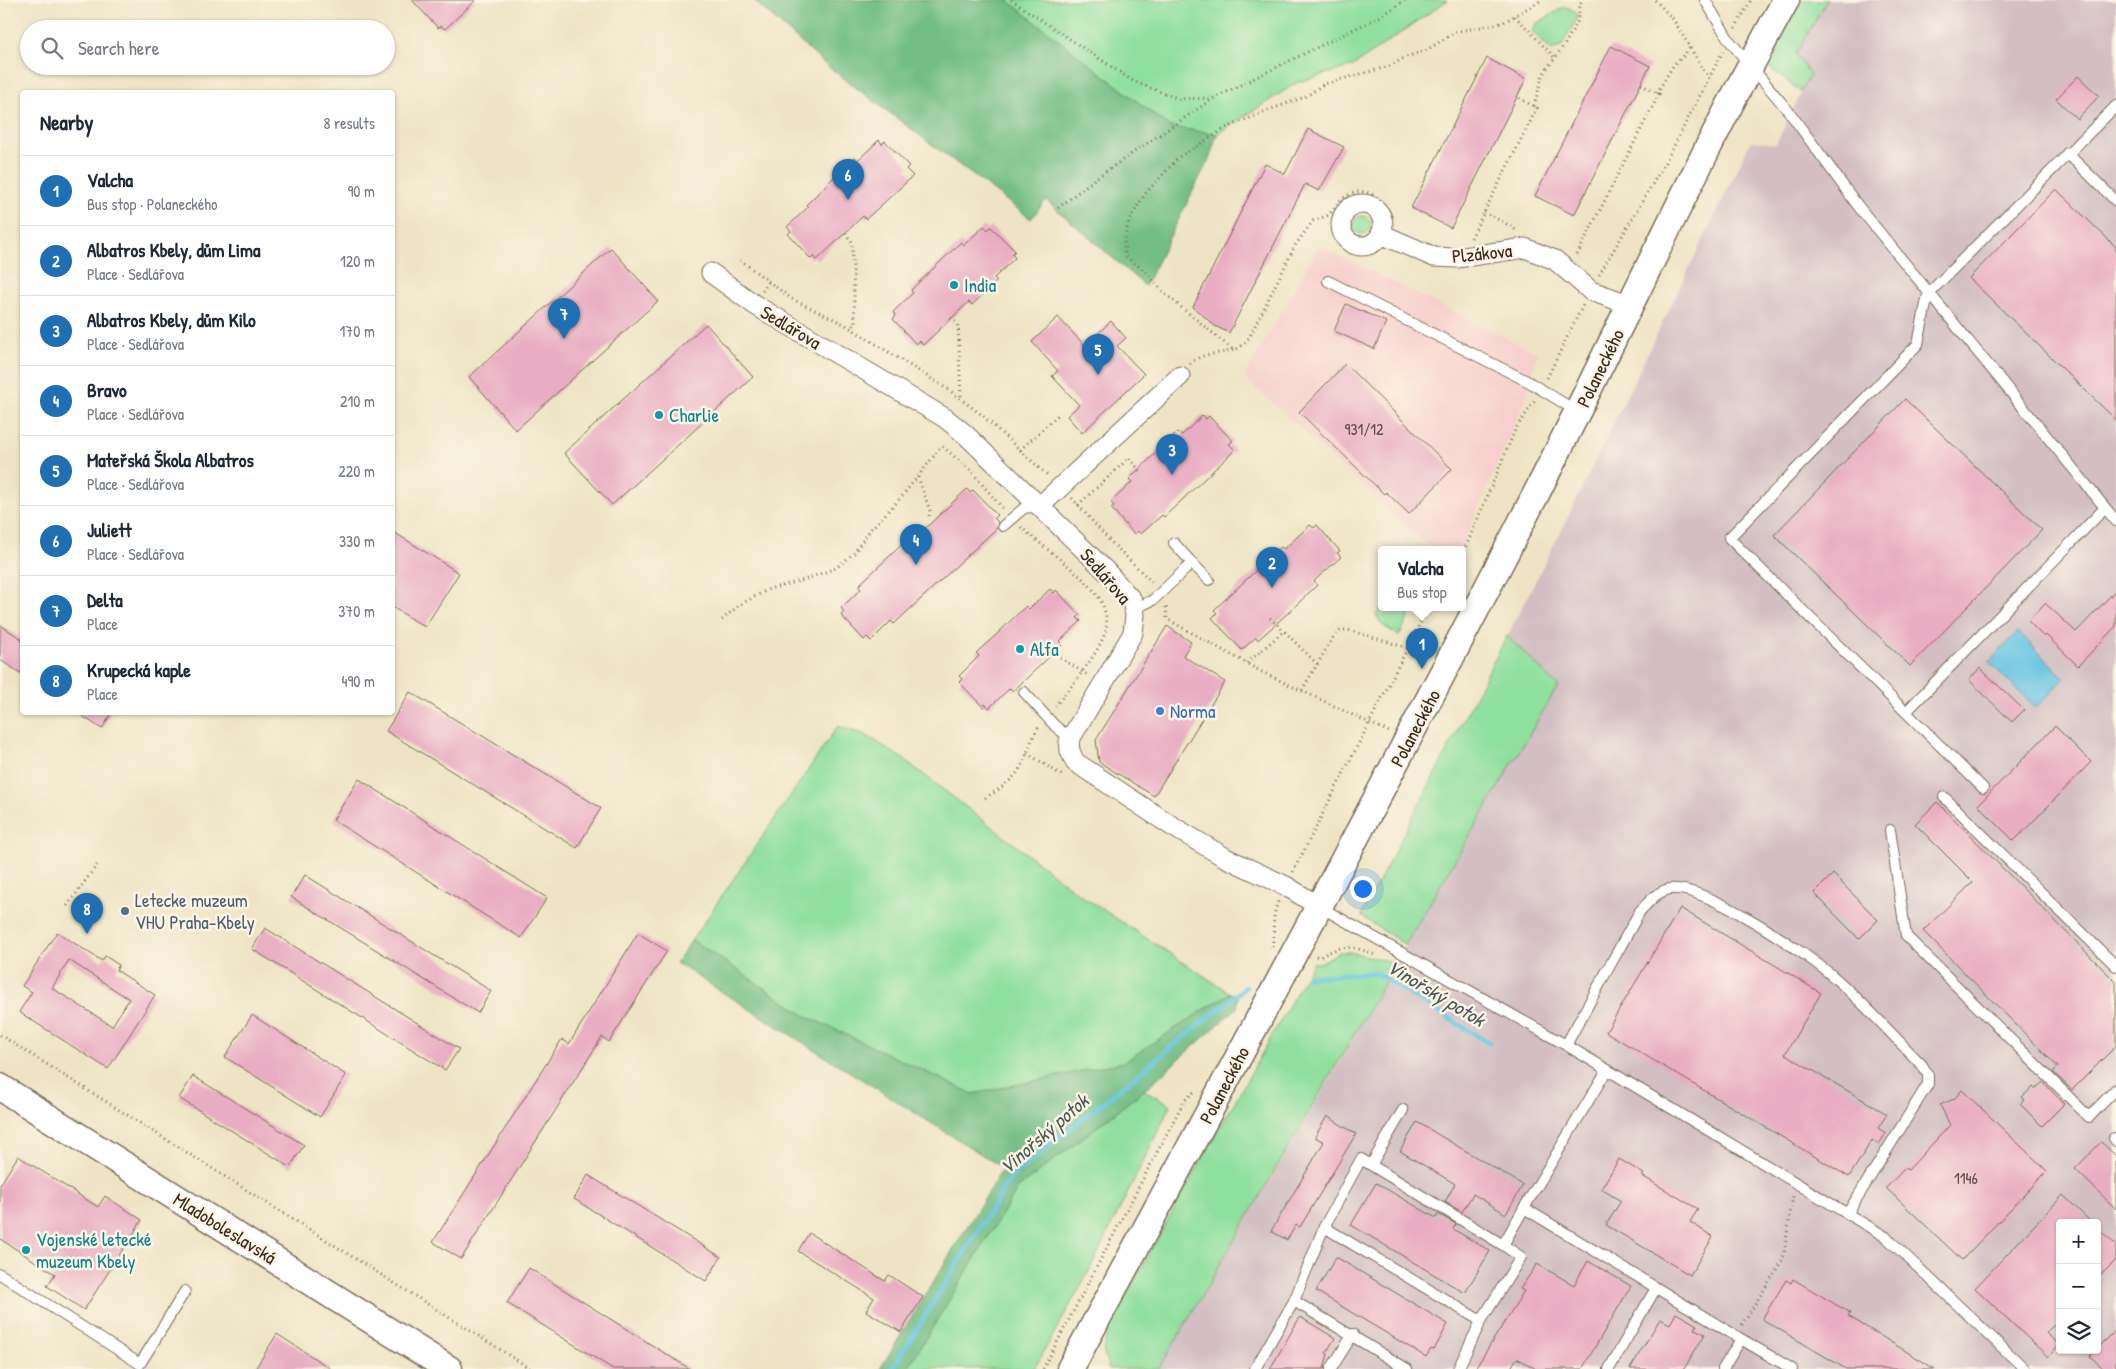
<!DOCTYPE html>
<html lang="en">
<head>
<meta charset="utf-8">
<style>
  body { margin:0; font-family:"Patrick Hand",sans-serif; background:#f6f6f7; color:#1f2937 }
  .controls { position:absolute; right:15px; bottom:15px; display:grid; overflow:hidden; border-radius:5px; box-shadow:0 1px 4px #0004 }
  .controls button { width:45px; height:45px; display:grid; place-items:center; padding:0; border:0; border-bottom:1px solid #e0e1e3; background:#fff; color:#1f2937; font:25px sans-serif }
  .you { position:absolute; left:1362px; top:888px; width:18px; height:18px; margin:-12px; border:4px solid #fff; border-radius:50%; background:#1a73e8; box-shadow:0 0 0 8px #1a73e833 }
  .badge { display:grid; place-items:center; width:32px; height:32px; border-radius:50%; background:#1f6fb2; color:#fff; font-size:16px; font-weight:700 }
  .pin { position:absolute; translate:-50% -41px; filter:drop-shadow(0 1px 2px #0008) }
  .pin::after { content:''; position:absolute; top:26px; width:18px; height:15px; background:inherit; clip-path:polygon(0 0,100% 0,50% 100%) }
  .popup { position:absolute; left:1378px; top:546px; width:88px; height:65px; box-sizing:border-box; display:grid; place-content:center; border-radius:5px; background:#fff; filter:drop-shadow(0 1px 4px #0005); font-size:16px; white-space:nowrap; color:#747a83 }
  .popup b { font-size:19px; color:#1f2937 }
  .popup::after { content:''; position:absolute; left:50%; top:100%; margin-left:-10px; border:10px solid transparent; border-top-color:#fff }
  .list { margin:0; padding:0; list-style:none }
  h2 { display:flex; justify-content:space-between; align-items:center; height:65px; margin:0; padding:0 20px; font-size:21px }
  h2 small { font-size:16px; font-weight:400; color:#747a83 }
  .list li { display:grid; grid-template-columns:32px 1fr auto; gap:15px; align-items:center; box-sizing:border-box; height:70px; padding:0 20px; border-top:1px solid #e0e1e3 }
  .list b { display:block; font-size:19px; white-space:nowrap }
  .list p { margin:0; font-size:16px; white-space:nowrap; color:#747a83 }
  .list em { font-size:16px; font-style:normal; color:#747a83 }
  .icon { flex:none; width:28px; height:28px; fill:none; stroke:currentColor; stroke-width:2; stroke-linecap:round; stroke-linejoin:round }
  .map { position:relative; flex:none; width:2116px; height:1369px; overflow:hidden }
  .search { position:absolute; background:#fff; box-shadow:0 1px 4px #0004; left:20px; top:20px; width:375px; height:55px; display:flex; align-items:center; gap:12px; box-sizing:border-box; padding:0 18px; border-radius:28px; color:#747a83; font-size:19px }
  .panel { position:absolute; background:#fff; box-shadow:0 1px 4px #0004; left:20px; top:90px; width:375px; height:625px; border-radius:5px }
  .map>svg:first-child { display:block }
  .built { fill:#f7d0cd }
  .industrial { fill:#d2bec3; fill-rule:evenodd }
  .green { fill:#8fdf9e; stroke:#65845e }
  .forest { fill:#73be85; stroke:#577452 }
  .water { fill:#65c4e3; stroke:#507780 }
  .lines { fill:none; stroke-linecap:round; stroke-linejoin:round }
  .stream { stroke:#65c4e3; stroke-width:5 }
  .building { fill:#e9adc3; fill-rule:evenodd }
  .lane-casing { stroke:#7a6b58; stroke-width:12 }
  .street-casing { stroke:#7a6b58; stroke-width:21 }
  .secondary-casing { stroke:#7a6b58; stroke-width:29 }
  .path { stroke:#7a6b58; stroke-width:3; stroke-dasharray:1 4; stroke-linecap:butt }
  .lane { stroke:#fff; stroke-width:10 }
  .street { stroke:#fff; stroke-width:19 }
  .secondary { stroke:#fff; stroke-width:26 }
  .culture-dot { fill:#0f9aa8; stroke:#fcf5e5; stroke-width:2 }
  .shop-dot { fill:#3f7fe0; stroke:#fcf5e5; stroke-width:2 }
  .service-dot { fill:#5c6f8a; stroke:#fcf5e5; stroke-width:2 }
  .labels { text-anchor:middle; stroke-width:5; stroke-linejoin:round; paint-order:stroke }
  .number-label { font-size:16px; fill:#664b47 }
  .street-label { font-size:19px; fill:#3b2a1e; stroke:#fcf5e5 }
  .culture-label { font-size:19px; fill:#0d838f; stroke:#fcf5e5; text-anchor:start }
  .shop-label { font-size:19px; fill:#366cbe; stroke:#fcf5e5; text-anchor:start }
  .service-label { font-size:19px; fill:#4e5e75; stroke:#fcf5e5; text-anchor:start }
  .water-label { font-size:20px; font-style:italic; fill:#485859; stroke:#fcf5e5 }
</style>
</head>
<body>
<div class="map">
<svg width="2116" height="1369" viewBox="0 0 2116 1369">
  <rect width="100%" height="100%" fill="#fcf5e5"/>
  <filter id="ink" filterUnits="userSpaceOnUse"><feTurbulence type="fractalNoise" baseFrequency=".02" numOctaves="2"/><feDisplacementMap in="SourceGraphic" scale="10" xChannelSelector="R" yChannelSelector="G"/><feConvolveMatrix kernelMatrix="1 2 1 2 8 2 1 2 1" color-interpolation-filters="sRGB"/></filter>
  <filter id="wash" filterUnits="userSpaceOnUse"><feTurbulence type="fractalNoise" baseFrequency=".0096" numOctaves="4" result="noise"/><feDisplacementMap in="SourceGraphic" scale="20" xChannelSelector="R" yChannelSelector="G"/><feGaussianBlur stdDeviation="1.12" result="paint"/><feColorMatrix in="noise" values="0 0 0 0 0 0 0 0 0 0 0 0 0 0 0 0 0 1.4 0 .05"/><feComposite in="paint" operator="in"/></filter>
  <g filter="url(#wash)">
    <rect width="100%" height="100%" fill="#eee4c5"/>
    <polygon class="built" points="1319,246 1538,353 1524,403 1460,550 1433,550 1244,377"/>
    <path class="industrial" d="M1827,0h289v1369h-957l184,-312 62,-112 153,-259 -51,-50 56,-109 188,-386 25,3 34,-69 -14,-21zM2060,1223h37v127h-37z"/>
    <g class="green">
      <polygon points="1007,0 1448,0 1353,66 1298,82 1217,134 1170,127"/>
      <polygon points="1801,0 1827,0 1796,54 1810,75 1801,92 1771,69 1768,64 1769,57"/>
      <polygon points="1564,7 1570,8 1577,14 1577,18 1561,47 1551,50 1532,32 1536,24"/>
      <circle cx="1362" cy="225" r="9"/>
      <polygon points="1382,605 1382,608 1413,608 1399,636 1382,625 1376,615"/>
      <polygon points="1507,636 1558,686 1405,945 1361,916"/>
      <polygon points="838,726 866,735 906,761 1079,894 1230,993 1124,1062 973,1094 806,1016 692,940"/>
      <polygon points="1339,952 1350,952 1396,963 1159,1369 1109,1369 1103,1350 1110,1323 1313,963 1320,963"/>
      <polygon points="1144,1090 1171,1105 1088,1273 1034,1369 907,1369 1018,1188"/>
    </g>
    <g class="forest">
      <polygon points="753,0 1007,0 1170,127 1217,134 1210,157 1145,286 1046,200 1031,219 826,65"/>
      <polygon points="692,940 806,1016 973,1094 1124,1062 1230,993 1238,995 1237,1008 1144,1090 1018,1188 907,1369 880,1369 1003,1168 676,963"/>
    </g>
    <polygon class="water" points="2018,632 2065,678 2036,708 1989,662"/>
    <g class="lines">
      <g class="stream">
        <polyline points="1307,977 1376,973 1489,1043"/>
        <polyline points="892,1369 1012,1176 1246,987"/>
      </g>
    </g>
    <g id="blocks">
      <g class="building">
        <polygon points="412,0 476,0 445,29 441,26 438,28"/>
        <polygon points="1611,46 1650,66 1574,215 1535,196"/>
        <polygon points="1487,58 1526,79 1451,228 1411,208"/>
        <polygon points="2078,76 2099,96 2077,119 2056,99"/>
        <polygon points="1308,129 1344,147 1319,191 1305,184 1229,333 1215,326 1193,307 1265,164 1285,174"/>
        <polygon points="879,140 882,144 885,141 909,166 906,169 913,176 866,219 863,216 817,260 814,256 811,259 788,234 791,231 787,227 808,207 806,205 840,171 855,157 858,160"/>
        <polygon points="2056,189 2116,247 2116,420 1969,278"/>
        <polygon points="984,226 988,230 991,227 1015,251 1012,254 1015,258 994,278 997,281 972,305 969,302 923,345 920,341 916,344 893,319 896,316 893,312 913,293 911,290 961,242 964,245"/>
        <polygon points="611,248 658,301 516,430 469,377"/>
        <polygon points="1346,304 1386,322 1374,349 1334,331"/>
        <polygon points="1058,317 1085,346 1111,321 1126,338 1117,346 1144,374 1082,433 1067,416 1079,405 1052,376 1058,371 1032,342"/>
        <polygon points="706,324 753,377 612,505 564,453"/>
        <polygon points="1345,364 1452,469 1409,514 1386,492 1384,494 1299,412"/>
        <polygon points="1905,399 2042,530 1910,666 1774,535"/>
        <polygon points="1203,415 1206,419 1209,416 1233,441 1229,444 1235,450 1164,517 1162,515 1141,534 1138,531 1134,534 1111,508 1114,506 1111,502 1132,482 1129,479 1159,450 1178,432 1182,435"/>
        <polygon points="967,489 970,493 973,490 997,515 994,518 998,522 997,528 894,624 891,621 871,641 867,637 864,640 841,615 844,612 841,608 861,589 858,586 913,534 916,537"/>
        <polygon points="1310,525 1314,528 1317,525 1340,551 1337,553 1341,557 1314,581 1317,585 1289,612 1258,640 1256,637 1242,650 1212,618 1217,613 1214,610 1281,547 1284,549"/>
        <polygon points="392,531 459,573 425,627 392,607"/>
        <polygon points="1050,589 1054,593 1056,590 1080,615 1077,618 1081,621 1060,641 1063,644 1013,691 1010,688 989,708 985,704 983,707 959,682 962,679 959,676 979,656 976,653 996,635 1026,606 1029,609"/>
        <polygon points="2116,590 2116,626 2078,666 2046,635 2044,637 2028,621 2045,603 2076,632"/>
        <polygon points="0,625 22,639 22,674 0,660"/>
        <polygon points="1167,626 1191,642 1183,656 1225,682 1154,796 1099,762 1096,740"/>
        <polygon points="1980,668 2024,710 2012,722 1969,680"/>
        <polygon points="410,692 601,808 577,848 386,731"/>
        <polygon points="76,712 112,712 102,729"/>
        <polygon points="2055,726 2091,762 2014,841 1978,805"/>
        <polygon points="359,779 547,898 521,938 333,820"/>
        <polygon points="1937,802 2116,982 2116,1046 2072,1090 2053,1072 2058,1067 1923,931 1973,882 1915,824"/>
        <polygon points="1833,874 1878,920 1859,939 1814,893"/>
        <polygon points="305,875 491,991 478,1013 291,897"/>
        <polygon points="1680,908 1821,993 1785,1054 1887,1114 1878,1128 1886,1133 1879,1144 1872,1140 1849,1177 1606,1032"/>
        <polygon points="265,928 459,1049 445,1070 252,949"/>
        <path d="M57,932l45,29 3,-5 14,9 -3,5 39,25 -47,74 -89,-57 13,-20 -10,-6zM69,960l60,39 -17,27 -60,-38z"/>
        <polygon points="638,933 667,951 609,1042 602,1037 461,1259 433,1242 562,1039 569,1044"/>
        <polygon points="252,1015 346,1075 320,1117 225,1057"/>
        <polygon points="193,1076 304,1145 290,1167 179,1098"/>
        <polygon points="2043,1082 2064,1104 2042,1126 2020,1104 2025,1100 2022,1097 2033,1087 2035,1089"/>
        <polygon points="1962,1090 2047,1171 1962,1260 1886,1188 1905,1168 1908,1170 1950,1125 1940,1105 1954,1099"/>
        <polygon points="1327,1116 1356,1134 1300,1227 1296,1225 1287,1240 1271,1231 1324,1142 1315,1137"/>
        <polygon points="1417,1122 1523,1185 1506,1214 1473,1194 1462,1212 1445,1202 1455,1184 1400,1151"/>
        <polygon points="2101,1142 2116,1156 2116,1209 2075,1169"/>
        <polygon points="18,1156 98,1207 105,1196 142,1220 84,1310 47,1286 55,1274 0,1239 0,1185"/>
        <polygon points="1619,1159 1644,1174 1642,1176 1698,1209 1690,1222 1713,1237 1690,1275 1606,1225 1621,1201 1601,1189"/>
        <polygon points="588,1175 721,1257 706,1281 574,1199"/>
        <polygon points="1376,1183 1436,1218 1438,1214 1456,1224 1453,1229 1490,1251 1465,1293 1351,1225"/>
        <polygon points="2063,1195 2092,1223 2060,1223 2060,1318 2046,1333 2059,1345 2048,1357 1975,1288"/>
        <polygon points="2097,1227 2116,1245 2116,1260 2097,1279"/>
        <polygon points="809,1233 885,1281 889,1275 923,1297 901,1332 866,1311 874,1298 798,1251"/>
        <polygon points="1336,1257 1446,1323 1448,1324 1434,1350 1431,1349 1426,1357 1316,1291"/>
        <polygon points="1588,1261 1631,1286 1582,1369 1536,1369 1517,1358 1510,1369 1475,1369 1524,1291 1520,1289 1537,1264 1574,1285"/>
        <polygon points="529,1268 690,1369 613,1369 507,1303"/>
        <polygon points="1793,1279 1850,1313 1848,1316 1935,1369 1846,1369 1762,1319 1786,1280 1791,1283"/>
        <polygon points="1676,1313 1697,1325 1695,1329 1705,1334 1684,1369 1630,1369 1660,1319 1670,1324"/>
        <polygon points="1300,1317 1335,1338 1326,1353 1328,1354 1324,1369 1270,1369"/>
        <polygon points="2116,1330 2116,1369 2104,1369 2090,1356"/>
        <polygon points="277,1334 331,1369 255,1369"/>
      </g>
    </g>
  </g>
  <g filter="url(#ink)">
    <use href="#blocks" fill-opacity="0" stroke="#7a6b58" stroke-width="1"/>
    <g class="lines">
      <g class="lane-casing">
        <g id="lane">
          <polyline points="1705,0 1729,40 1790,113 1858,206 2116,521"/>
          <polyline points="2067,153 2116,201"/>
          <polyline points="1328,281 1529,382 1578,412"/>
          <polyline points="1003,526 1024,508 1039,506"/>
          <polyline points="1192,563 1209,580"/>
          <polyline points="1133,609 1153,600 1192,563 1174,543"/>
          <polyline points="1024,692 1055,726 1070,738"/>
          <polyline points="1906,712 2104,509"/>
          <polyline points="1983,788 1729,538 1918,344 1928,294 2116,106"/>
          <polyline points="1944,797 2116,966"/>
          <polyline points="1890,830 1906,936 2089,1117 2116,1089"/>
          <polyline points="1320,907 1566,1045 1886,1237 2025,1369"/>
          <path d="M1566,1045l74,-134c8,-8 17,-20 30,-22 35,-5 138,65 166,90 30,26 58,58 86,86l6,10v9l-81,130"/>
          <polyline points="1607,1070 1524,1208 1741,1339"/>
          <polyline points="2114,1138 2116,1141"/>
          <polyline points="1371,1165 1403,1110"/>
          <polyline points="1503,1245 1521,1257 1481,1321 1324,1227 1361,1159 1503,1245 1524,1208"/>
          <polyline points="0,1274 140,1364 185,1291"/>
          <polyline points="1294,1301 1407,1369"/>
          <polyline points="1255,1369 1294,1301 1324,1227"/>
          <polyline points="1331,1369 1353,1334"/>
          <polyline points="1458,1369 1481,1321"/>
          <polyline points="1609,1369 1656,1288"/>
          <polyline points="1723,1369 1741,1339 1792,1369"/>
        </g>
      </g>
      <g class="street-casing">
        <g id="street">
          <circle cx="1362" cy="225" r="21"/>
          <polyline points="1381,234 1434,257 1457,258 1525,248 1555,260 1591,291 1631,305"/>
          <polyline points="711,273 755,305 945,418 965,434 1106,571 1132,600 1135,615 1133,633 1069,741 1070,751 1075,762 1172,826 1226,858 1286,886 1320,907"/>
          <polyline points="1040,506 1180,376"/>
        </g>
      </g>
      <g class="secondary-casing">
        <g id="secondary">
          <polyline points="0,1087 449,1369"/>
          <path d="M1070,1369c158,-291 315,-583 467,-877 84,-164 160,-332 249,-492"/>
        </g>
      </g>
      <g class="path">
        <polyline points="1011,0 1133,81 1179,99 1213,98"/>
        <polyline points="1655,0 1673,19 1704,71 1710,77"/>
        <polyline points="1515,16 1555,58"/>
        <polyline points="1735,28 1751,0"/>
        <polyline points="1657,93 1674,64 1684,56 1690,47"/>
        <polyline points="1534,106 1543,74 1565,44 1577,22 1581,0"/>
        <polyline points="1058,208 1096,178 1214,98 1383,15 1405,0"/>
        <polyline points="1484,212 1514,228 1517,233"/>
        <polyline points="845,233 852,242 855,323 851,329"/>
        <polyline points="1471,238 1537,108 1517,97"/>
        <polyline points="1577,255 1659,94 1640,84"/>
        <polyline points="740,260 792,299 844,324 949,390 983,416 1047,475"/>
        <polyline points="1599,275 1666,161 1723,51"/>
        <polyline points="762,291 769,281"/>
        <polyline points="951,318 958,325 961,399"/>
        <polyline points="1232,349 1165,294 1146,272 1125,256 1124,240 1129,221 1145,194 1179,157 1226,128 1266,111 1305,97 1324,84 1390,66 1406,57 1427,50 1455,32 1502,23 1542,0"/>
        <path d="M1190,364c12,-14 37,-8 50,-17 4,-2 6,-7 9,-9l47,-94 17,-23 16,-6c20,-33 49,-31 64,5"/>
        <polyline points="1547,378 1583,305"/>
        <polyline points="1020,450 1059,414"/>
        <polyline points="918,477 930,511 929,517"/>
        <polyline points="1072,498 1108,539 1152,582"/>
        <polyline points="1078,505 1129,458 1142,473"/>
        <path d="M1021,527c20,19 63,48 77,69 6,9 10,23 8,33 -4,21 -37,60 -51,77"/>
        <polyline points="1462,556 1516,428 1535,401"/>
        <polyline points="1166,607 1167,619 1262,672 1389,732"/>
        <polyline points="1270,618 1284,631"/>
        <polyline points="722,620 739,605 769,589 804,580 836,568 854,553 870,530 898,501 942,446 970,470 1004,510"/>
        <polyline points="1056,655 1089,676"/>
        <polyline points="1247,663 1284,631 1317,664"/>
        <polyline points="1302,690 1334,636 1341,630 1348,630 1408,648"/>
        <polyline points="1027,753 1063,776"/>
        <path d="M985,798c13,-8 25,-15 34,-28 9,-13 10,-30 20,-43"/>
        <polyline points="1293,872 1428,608"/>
        <polyline points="67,906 97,865"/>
        <path d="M1272,947c3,-17 -1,-32 7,-47"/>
        <path d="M1316,956l4,1c23,-13 31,-12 55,-2"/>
        <polyline points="0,1035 531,1369"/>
        <polyline points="1742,1325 1783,1259 1793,1196"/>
        <polyline points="1043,1369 1184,1101 1194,1092"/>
      </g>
      <use href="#lane" class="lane"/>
      <use href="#street" class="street"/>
      <use href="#secondary" class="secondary"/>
    </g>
  </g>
  <g class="culture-dot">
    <circle cx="954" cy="285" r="5"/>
    <circle cx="659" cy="415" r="5"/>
    <circle cx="1020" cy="649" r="5"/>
    <circle cx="26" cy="1250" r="5"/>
  </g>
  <circle class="shop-dot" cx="1160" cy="711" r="5"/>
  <circle class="service-dot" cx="125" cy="911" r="5"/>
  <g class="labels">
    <g class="number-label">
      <text x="1364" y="435">931/12</text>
      <text x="1966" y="1184">1146</text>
    </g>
    <g class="street-label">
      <text transform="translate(1482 253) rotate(-6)" y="7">Plzákova</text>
      <text transform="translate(791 327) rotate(31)" y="7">Sedlářova</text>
      <text transform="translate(1600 368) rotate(-64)" y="7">Polaneckého</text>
      <text transform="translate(1106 576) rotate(49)" y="7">Sedlářova</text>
      <text transform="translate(1415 728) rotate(-62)" y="7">Polaneckého</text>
      <text transform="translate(1224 1085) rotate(-62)" y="7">Polaneckého</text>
      <text transform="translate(225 1228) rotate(32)" y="7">Mladoboleslavská</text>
    </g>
    <g class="culture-label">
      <text x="964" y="292">India</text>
      <text x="669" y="422">Charlie</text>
      <text x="1030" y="656">Alfa</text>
      <text x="36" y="1246">Vojenské letecké<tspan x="36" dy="22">muzeum Kbely</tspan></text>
    </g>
    <g class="shop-label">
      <text x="1170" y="718">Norma</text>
    </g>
    <g class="service-label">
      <text x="135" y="907">Letecke muzeum<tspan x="135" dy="22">VHU Praha-Kbely</tspan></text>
    </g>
    <g class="water-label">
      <text transform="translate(1436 993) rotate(31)" y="7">Vinořský potok</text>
      <text transform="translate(1044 1134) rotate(-41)" y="7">Vinořský potok</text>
    </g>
  </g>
</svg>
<div class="controls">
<button>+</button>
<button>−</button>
<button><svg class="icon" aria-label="layers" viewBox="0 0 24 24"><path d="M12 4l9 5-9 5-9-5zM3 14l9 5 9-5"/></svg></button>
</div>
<div class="you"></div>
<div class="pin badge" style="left:1422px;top:669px">1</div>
<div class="popup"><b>Valcha</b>Bus stop</div>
<div class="pin badge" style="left:1272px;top:588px">2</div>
<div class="pin badge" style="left:1172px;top:475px">3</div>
<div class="pin badge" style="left:916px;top:565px">4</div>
<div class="pin badge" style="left:1098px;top:375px">5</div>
<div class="pin badge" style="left:848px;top:200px">6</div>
<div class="pin badge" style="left:564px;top:339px">7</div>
<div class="pin badge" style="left:87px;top:934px">8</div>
<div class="search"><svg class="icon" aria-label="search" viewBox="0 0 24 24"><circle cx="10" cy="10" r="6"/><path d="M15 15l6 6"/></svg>Search here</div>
<section class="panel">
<h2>Nearby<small>8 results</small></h2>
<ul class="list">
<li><span class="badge">1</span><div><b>Valcha</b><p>Bus stop · Polaneckého</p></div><em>90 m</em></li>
<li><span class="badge">2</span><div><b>Albatros Kbely, dům Lima</b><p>Place · Sedlářova</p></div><em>120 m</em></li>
<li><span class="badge">3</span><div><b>Albatros Kbely, dům Kilo</b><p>Place · Sedlářova</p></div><em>170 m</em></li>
<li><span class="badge">4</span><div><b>Bravo</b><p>Place · Sedlářova</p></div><em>210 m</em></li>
<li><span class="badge">5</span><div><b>Mateřská Škola Albatros</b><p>Place · Sedlářova</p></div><em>220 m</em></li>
<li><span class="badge">6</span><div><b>Juliett</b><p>Place · Sedlářova</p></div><em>330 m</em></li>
<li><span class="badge">7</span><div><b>Delta</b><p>Place</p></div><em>370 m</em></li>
<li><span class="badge">8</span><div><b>Krupecká kaple</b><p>Place</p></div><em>490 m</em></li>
</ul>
</section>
</div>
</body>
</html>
